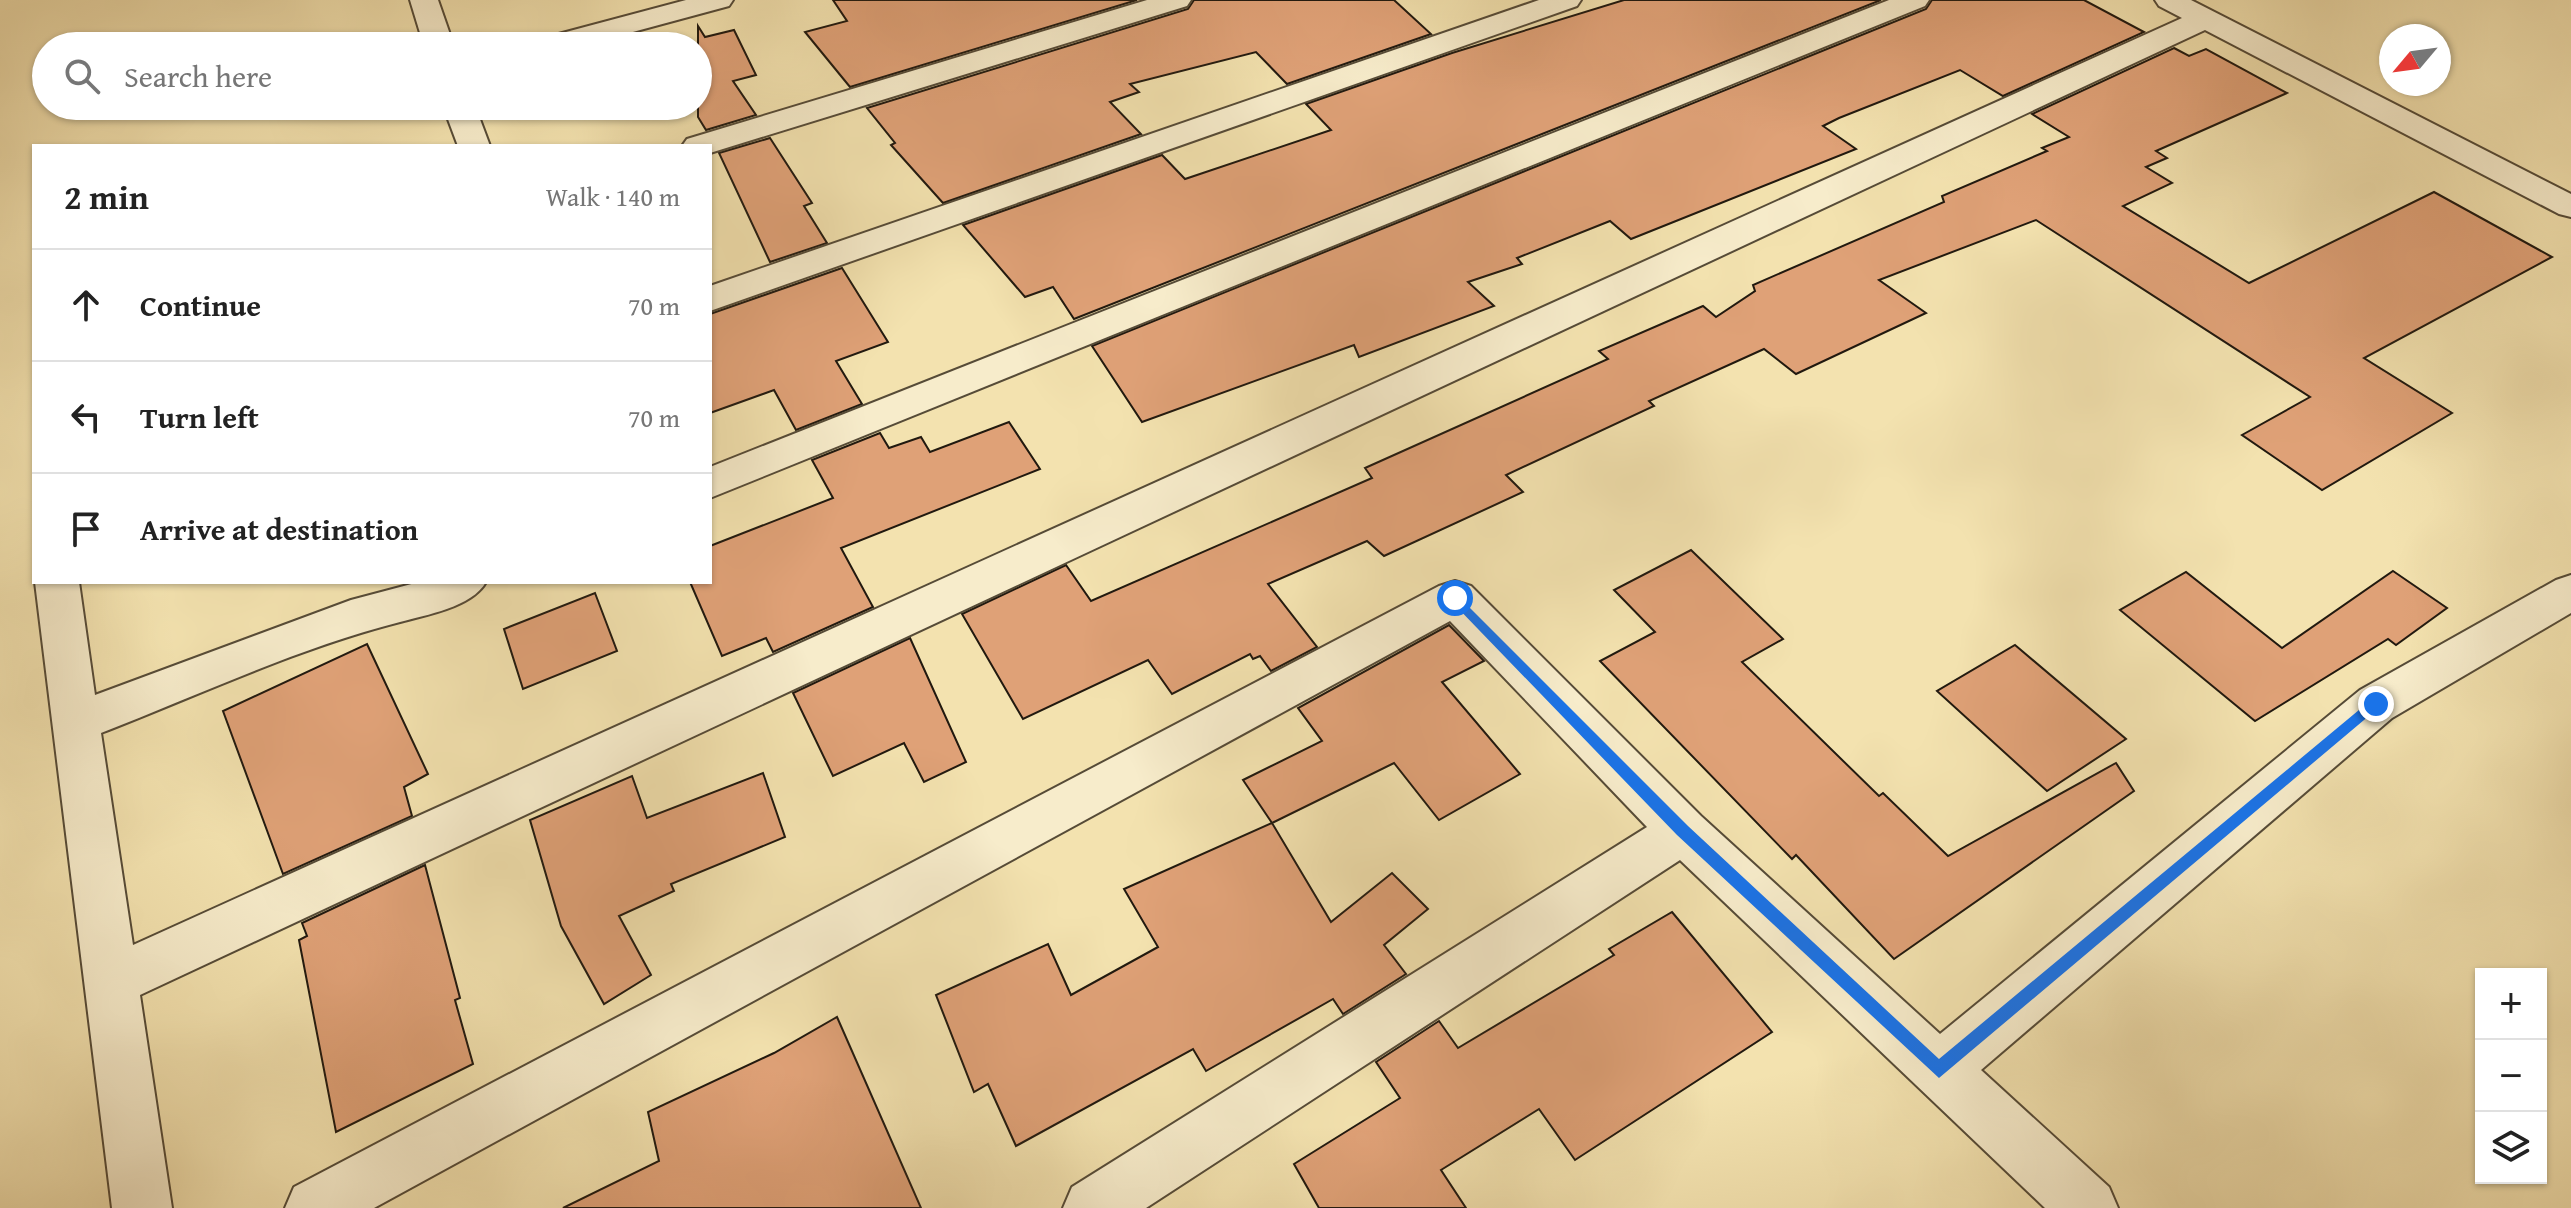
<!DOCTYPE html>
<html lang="en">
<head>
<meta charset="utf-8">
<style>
  body { margin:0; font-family:"Gentium Book Plus",serif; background:#f6f6f6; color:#222 }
  .controls { position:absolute; right:24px; bottom:24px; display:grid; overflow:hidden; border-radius:0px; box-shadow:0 2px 6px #0004 }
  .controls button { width:72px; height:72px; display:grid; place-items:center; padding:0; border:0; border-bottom:2px solid #e0e0e0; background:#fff; color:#222; font:40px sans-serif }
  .compass { position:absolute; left:2379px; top:24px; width:72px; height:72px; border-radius:50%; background:#fff; box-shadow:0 2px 6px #0004; rotate:241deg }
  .stop { position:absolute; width:24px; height:24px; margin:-18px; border:6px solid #1a73e8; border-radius:50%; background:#fff }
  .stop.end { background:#1a73e8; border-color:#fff; box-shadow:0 2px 8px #0008 }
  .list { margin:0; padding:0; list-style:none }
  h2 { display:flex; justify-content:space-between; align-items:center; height:104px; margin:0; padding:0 32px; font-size:34px }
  h2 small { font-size:26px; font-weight:400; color:#767676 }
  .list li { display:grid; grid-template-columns:52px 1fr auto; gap:24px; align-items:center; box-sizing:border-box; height:112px; padding:0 32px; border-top:2px solid #e0e0e0 }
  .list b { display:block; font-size:30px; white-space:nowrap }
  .list em { font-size:26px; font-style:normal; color:#767676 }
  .icon { flex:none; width:44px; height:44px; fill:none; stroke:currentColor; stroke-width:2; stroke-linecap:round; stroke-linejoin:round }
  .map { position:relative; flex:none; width:2571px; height:1208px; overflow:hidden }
  .search { position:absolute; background:#fff; box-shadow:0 2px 6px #0004; left:32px; top:32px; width:680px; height:88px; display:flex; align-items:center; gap:20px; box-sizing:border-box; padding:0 28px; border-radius:44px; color:#767676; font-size:30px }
  .panel { position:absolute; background:#fff; box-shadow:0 2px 6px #0004; left:32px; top:144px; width:680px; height:440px; border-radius:0px }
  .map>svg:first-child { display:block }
  .building { fill:#dfa177; stroke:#21190f; stroke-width:2 }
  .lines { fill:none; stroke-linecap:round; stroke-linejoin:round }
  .minor-casing { stroke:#564b37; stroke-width:4 }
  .minor { fill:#f7eccb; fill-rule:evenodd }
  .route { fill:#1a73e8 }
</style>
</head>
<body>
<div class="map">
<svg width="2571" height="1208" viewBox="0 0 2571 1208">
  <rect width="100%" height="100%" fill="#f3e2af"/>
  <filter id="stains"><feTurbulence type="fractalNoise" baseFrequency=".0025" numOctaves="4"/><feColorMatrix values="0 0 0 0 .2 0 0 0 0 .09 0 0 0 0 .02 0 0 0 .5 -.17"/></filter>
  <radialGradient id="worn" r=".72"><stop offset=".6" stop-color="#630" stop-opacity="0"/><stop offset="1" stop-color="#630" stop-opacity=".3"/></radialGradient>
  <g class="building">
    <polygon points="833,0 1137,0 850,87 805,32 847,21"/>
    <polygon points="1194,0 1394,0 1431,34 1287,84 1256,52 1130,84 1139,92 1110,102 1141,134 943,203 891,145 895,143 867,108 1188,9"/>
    <polygon points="1624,0 1881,0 1074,319 1053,287 1025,297 963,225 1162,155 1185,179 1331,130 1306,104 1452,53"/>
    <polygon points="1932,0 2084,0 2144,32 2003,96 1960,70 1839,118 1823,126 1856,149 1631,239 1610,221 1517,258 1522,264 1468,282 1494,306 1359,357 1354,345 1142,422 1092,346 1926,9"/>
    <polygon points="698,26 705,37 734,30 756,75 733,81 756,115 706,130 698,117"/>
    <polygon points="2174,48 2189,56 2206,49 2287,93 2156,151 2167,158 2146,167 2172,183 2123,206 2249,283 2434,192 2552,257 2364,358 2452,413 2322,490 2242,435 2310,397 2036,220 1879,280 1926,313 1796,374 1764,349 1649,401 1654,406 1506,475 1523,492 1384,556 1367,541 1268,584 1317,647 1271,671 1260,656 1253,659 1250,654 1172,694 1148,660 1023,719 962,614 1066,565 1091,601 1372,478 1365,468 1608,359 1599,351 1703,306 1716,317 1755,291 1753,285 1944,202 1942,196 2047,151 2042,148 2069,137 2032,114"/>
    <polygon points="770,138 812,203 804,206 827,243 770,262 719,153"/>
    <polygon points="842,268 888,342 836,361 862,404 796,430 774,390 710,413 710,314"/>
    <polygon points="1009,422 1040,469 841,548 873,607 773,652 766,638 722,656 690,582 710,582 710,546 833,498 812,460 880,433 889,448 921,437 930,452"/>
    <polygon points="1691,550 1783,639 1742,662 1879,796 1883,793 1948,856 2116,763 2134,791 1894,959 1796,855 1792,859 1600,661 1655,632 1614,590"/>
    <polygon points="2393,571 2447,608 2396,645 2388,639 2255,721 2120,610 2186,572 2282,648"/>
    <polygon points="595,593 617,651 523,689 504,629"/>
    <polygon points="1449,625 1484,661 1442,682 1520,774 1439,820 1394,763 1272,823 1331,922 1392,873 1428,909 1384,945 1406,974 1343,1014 1333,999 1206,1071 1193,1049 1016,1146 988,1084 974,1092 936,995 1048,944 1071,995 1158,947 1124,889 1272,823 1243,780 1322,741 1298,708"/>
    <polygon points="910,638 966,762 924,782 904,743 833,776 793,693"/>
    <polygon points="367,644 428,774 404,787 412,816 283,874 223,711"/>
    <polygon points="2015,645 2126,739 2047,791 1937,691"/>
    <polygon points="763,773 785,837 671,884 674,891 619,916 651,975 604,1004 561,926 530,820 632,776 647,818"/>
    <polygon points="425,865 460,998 455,1000 473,1064 336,1132 299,940 307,936 302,923"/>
    <polygon points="1672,912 1772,1032 1575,1160 1539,1109 1441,1170 1466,1208 1319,1208 1294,1164 1400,1098 1376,1062 1439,1021 1458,1048 1614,955 1609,949"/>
    <polygon points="837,1017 921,1208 563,1208 659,1161 648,1112 774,1053"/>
  </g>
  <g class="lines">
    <g class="minor-casing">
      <g id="minor">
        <polygon points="410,0 438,0 454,46 424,46"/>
        <polygon points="686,0 733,0 729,6 581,46 532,46 536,40"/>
        <polygon points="1147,0 1191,0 1187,6 710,153 710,146 682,146 687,139"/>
        <polygon points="1539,0 1581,0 1577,6 710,311 710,286"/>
        <polygon points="1889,0 1929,0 1925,6 710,498 710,467"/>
        <path d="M2155,0h36l380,194v23l-12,-3 -354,-184 -2065,965 32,213h-60l-77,-626h44l16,113 256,-95 68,-18h67c-14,25 -60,33 -86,40 -102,26 -201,73 -299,111l32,212 2049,-927 -23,-12z"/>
        <polygon points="443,106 475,106 490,146 458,146"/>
        <polygon points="2571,575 2571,613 2392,718 1981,1070 2109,1187 2118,1208 2045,1208 1680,860 1146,1208 1063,1208 1072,1187 1647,827 1450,621 374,1208 285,1208 294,1187 1439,586 1455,581 1471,586 1701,816 1940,1034 2360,690 2556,580"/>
      </g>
    </g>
    <use href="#minor" class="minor"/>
  </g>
  <polygon class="route" points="1455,593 1688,826 1939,1059 2371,700 2381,700 2383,704 1939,1078 1677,835 1451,601 1451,594"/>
  <rect width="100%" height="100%" filter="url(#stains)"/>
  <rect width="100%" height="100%" fill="url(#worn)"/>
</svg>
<div class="controls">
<button>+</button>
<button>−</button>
<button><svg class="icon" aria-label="layers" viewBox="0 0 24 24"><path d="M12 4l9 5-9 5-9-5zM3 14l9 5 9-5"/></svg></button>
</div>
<svg class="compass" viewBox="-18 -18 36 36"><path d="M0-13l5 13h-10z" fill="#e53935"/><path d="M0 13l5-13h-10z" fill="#767676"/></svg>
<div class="stop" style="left:1455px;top:598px"></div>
<div class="stop end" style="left:2376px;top:704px"></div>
<div class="search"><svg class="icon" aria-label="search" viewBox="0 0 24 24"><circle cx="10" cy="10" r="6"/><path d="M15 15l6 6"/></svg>Search here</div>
<section class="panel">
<h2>2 min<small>Walk · 140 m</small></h2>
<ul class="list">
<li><svg class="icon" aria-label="ahead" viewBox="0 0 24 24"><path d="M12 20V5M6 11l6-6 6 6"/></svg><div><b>Continue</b></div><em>70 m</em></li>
<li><svg class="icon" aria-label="left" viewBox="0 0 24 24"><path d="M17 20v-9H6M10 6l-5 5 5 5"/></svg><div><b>Turn left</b></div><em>70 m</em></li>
<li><svg class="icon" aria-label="arrive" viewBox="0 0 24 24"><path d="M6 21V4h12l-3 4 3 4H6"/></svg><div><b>Arrive at destination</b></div></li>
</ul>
</section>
</div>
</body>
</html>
